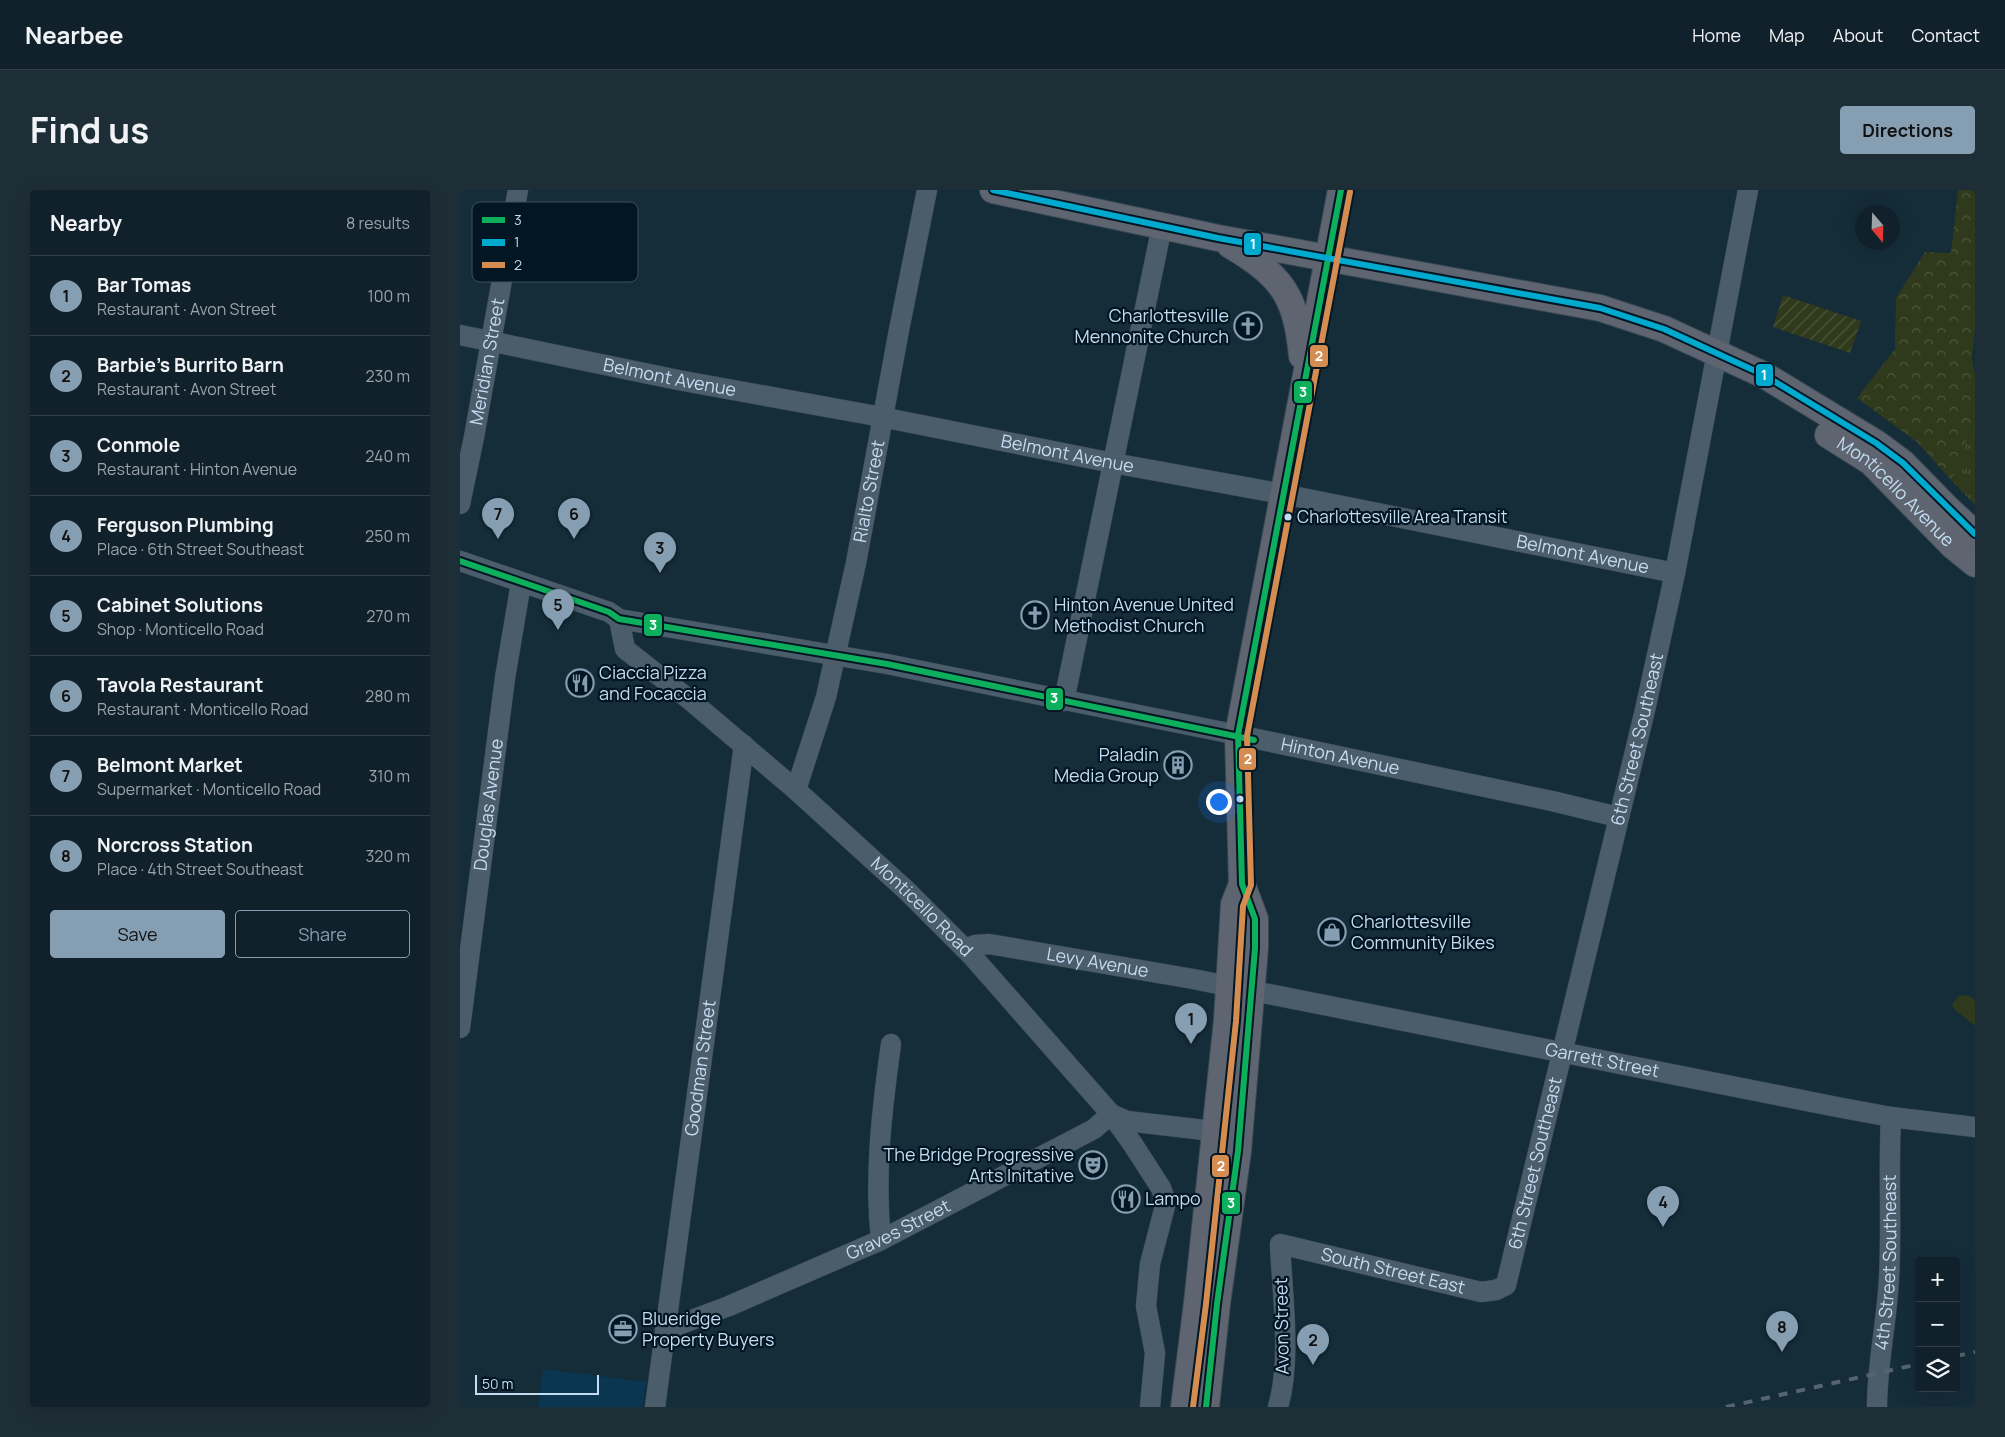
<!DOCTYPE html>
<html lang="en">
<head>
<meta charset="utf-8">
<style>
  body { margin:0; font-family:Manrope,sans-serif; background:#1e2e37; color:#f1f3f6 }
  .controls { position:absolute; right:15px; bottom:15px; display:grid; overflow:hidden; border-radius:5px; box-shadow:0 5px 20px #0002 }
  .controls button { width:45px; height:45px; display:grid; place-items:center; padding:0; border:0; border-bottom:1px solid #303e47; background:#10212b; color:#f1f3f6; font:25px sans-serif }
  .compass { position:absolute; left:1395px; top:15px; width:45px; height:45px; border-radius:50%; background:#10212b; box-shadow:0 5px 20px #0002; rotate:161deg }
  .scale { position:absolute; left:15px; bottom:12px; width:124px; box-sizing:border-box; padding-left:5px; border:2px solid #c3dcf1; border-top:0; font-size:14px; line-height:18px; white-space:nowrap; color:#c3dcf1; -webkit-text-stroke:4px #031624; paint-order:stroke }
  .you { position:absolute; left:758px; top:611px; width:18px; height:18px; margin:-12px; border:4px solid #fff; border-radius:50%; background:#1a73e8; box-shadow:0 0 0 8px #1a73e833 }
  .badge { display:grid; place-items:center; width:32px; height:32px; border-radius:50%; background:#869eb1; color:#111; font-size:16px; font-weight:700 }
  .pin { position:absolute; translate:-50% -41px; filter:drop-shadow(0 1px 2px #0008) }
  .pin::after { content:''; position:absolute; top:26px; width:18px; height:15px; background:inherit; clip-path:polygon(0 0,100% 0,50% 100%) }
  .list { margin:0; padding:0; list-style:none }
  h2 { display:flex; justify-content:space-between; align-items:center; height:65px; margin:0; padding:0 20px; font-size:21px }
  h2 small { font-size:16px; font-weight:400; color:#9ca3a9 }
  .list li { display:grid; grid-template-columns:32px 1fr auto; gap:15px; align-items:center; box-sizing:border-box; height:80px; padding:0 20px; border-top:1px solid #303e47 }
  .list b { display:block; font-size:19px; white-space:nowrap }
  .list p { margin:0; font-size:16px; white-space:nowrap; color:#9ca3a9 }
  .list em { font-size:16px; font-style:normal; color:#9ca3a9 }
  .actions { display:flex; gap:10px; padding:15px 20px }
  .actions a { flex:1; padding:11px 0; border:1px solid #869eb1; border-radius:5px; text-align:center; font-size:18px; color:#869eb1 }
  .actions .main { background:#869eb1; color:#111 }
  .icon { flex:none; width:28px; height:28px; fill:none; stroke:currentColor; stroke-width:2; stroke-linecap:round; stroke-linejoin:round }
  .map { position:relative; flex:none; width:1515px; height:1217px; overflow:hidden; border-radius:5px }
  header { display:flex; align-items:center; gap:30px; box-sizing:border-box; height:70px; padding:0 25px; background:#10212b; border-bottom:1px solid #303e47 }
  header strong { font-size:24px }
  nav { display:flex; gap:28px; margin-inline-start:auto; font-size:18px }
  .intro { display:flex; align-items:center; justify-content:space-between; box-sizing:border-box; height:120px; padding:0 30px }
  h1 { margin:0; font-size:35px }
  .button { padding:12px 22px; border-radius:5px; background:#869eb1; color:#111; font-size:18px; font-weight:700 }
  main { display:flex; gap:30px; padding:0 30px }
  aside { flex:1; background:#10212b; border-radius:5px; box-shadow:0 5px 20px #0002 }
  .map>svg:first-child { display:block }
  .built { fill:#0a3651 }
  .grass { fill:url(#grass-tufts) }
  .forest { fill:url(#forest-crowns) }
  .park { fill:#2f3a1c }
  .garden { fill:url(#garden-furrows) }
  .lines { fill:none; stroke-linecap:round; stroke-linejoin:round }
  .minor-casing { stroke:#384954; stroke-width:21 }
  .major-casing { stroke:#384954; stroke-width:28 }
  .minor { stroke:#4b5d6a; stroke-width:20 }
  .major { stroke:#5e6571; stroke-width:26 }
  .rail { stroke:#556570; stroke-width:4; stroke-dasharray:9 9; stroke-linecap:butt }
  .bus-1-casing { stroke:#031624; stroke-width:10 }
  .bus-2-casing { stroke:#031624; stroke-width:10 }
  .bus-3-casing { stroke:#031624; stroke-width:10 }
  .bus-1 { stroke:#0daf5c; stroke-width:6 }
  .bus-2 { stroke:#00a9ce; stroke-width:6 }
  .bus-3 { stroke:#d48c51; stroke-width:6 }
  .bus-dot { fill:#c3dcf1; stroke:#031624; stroke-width:2 }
  .labels { text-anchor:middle; stroke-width:4.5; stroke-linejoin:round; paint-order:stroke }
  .bus-label { font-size:17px; fill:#c3dcf1; stroke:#031624; text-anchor:start }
  .poi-label { font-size:18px; fill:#c3dcf1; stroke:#031624; text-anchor:start }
  .street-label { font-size:18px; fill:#c3dcf1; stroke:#031624 }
  .key { fill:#031624; stroke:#3d5162; stroke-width:1 }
  .key-label { font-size:14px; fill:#c3dcf1 }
  .line-badge { stroke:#031624; stroke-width:2 }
  .badge-label { font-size:14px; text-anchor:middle; font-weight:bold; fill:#fff }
</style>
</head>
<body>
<header>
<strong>Nearbee</strong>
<nav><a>Home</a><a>Map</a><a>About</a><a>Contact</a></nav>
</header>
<div class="intro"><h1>Find us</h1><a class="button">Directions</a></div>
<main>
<aside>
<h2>Nearby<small>8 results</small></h2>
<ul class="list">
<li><span class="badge">1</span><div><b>Bar Tomas</b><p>Restaurant · Avon Street</p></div><em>100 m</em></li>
<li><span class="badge">2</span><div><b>Barbie's Burrito Barn</b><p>Restaurant · Avon Street</p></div><em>230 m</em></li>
<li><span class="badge">3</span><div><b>Conmole</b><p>Restaurant · Hinton Avenue</p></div><em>240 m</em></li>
<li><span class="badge">4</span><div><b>Ferguson Plumbing</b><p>Place · 6th Street Southeast</p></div><em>250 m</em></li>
<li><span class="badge">5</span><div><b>Cabinet Solutions</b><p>Shop · Monticello Road</p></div><em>270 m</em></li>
<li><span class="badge">6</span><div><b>Tavola Restaurant</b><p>Restaurant · Monticello Road</p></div><em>280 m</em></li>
<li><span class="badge">7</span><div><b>Belmont Market</b><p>Supermarket · Monticello Road</p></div><em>310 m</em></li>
<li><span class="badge">8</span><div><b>Norcross Station</b><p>Place · 4th Street Southeast</p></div><em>320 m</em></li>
</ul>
<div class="actions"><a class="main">Save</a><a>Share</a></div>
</aside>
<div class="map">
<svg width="1515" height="1217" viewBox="0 0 1515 1217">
  <defs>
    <pattern id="grass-tufts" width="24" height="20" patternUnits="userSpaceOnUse" patternTransform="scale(1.25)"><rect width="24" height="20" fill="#2f3a1c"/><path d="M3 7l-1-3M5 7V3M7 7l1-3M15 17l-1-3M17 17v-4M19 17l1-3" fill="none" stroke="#4c563d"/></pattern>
    <pattern id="forest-crowns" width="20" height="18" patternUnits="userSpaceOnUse" patternTransform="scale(1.25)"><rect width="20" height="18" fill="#2f3a1c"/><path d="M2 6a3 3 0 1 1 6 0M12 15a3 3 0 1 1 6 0" fill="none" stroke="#4c563d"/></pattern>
    <pattern id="garden-furrows" width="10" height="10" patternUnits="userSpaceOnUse" patternTransform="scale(1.25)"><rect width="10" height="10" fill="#2f3a1c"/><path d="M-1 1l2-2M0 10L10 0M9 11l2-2" fill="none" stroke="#4c563d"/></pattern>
  </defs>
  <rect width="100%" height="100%" fill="#152c39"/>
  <polygon class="built" points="83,1179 186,1192 183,1217 78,1217"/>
  <polygon class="grass" points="1515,227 1515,315 1492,291"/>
  <polygon class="forest" points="1498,0 1515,0 1515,138 1512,169 1515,184 1515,227 1492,291 1457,252 1397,208 1435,159 1436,108 1465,62 1491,63"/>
  <polygon class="park" points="1505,805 1511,807 1515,811 1515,836 1493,818 1492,815 1498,806"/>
  <polygon class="garden" points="1323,105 1401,131 1390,163 1313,137"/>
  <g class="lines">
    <g class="minor-casing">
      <g id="minor">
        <path id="s1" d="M0,145l218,45 193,35 242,48 170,31 392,79"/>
        <path id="s2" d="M0,314l14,-67 44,-247"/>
        <path id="s3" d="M0,371l149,51 10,7 268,45 351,71 314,66 66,16"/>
        <path id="s4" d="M159,429l6,30 65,51 106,90 111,101 65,65 139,158 21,29 29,45 5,14 -16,62 -4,42 9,47 -5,54"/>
        <polyline points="604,511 702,36"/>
        <path id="s5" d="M336,600l30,-93 30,-134 43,-233 28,-140"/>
        <path id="s6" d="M505,759l10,-4 14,-1 204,35 644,128 54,10 84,10"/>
        <path id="s7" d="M0,838l45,-350 16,-95"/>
        <polyline points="651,924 667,931 770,943"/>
        <path d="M421,1050c-7,-65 1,-131 10,-196"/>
        <path id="s8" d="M205,1140l64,-24 152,-66 213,-111 17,-15"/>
        <path id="s9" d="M195,1217l89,-662"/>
        <path id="s10" d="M818,1217c14,-48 4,-113 2,-163l201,48 15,-2 10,-5 139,-575 30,-137 73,-383"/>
        <path id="s11" d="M1417,1217c0,-43 10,-86 12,-129 3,-54 -1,-107 2,-161"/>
      </g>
    </g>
    <g class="major-casing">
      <g id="major">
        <polyline points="533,0 758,48 1140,118 1204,139 1304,185 1416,253 1443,273 1488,319 1515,344"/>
        <path d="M770,55c52,31 66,50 72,111"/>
        <path id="s12" d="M1368,245l43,27 82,84 22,18"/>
        <polyline points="724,1217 737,1113 767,830 774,714 782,694"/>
        <polyline points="746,1217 757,1114 778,961 795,758 795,729 782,694 778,545 881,0"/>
      </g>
    </g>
    <use href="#minor" class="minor"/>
    <use href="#major" class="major"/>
    <g class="rail">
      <polyline points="1496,1166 1515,1162"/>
      <polyline points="1266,1217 1459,1174"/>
    </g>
    <g class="bus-1-casing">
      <g id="bus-1">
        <polyline points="0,371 149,422 159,429 427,474 794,550"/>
        <polyline points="746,1217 757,1114 778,961 795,758 795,729 782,694 778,545 881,0"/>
      </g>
    </g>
    <g class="bus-2-casing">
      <polyline id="bus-2" points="533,0 758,48 1140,118 1204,139 1304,185 1416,253 1443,273 1515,344"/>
    </g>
    <g class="bus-3-casing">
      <polyline id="bus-3" points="733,1217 746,1114 776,831 783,716 791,695 787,546 890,2"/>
    </g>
    <use href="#bus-1" class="bus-1"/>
    <use href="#bus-2" class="bus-2"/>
    <use href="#bus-3" class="bus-3"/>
  </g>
  <defs>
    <g id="church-ring" transform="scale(1.4375)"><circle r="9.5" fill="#031624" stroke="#869eb1" stroke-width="1.5"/><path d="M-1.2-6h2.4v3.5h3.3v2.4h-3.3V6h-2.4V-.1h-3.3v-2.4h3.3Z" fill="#869eb1"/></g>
    <g id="restaurant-ring" transform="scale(1.4375)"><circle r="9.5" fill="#031624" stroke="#869eb1" stroke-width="1.5"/><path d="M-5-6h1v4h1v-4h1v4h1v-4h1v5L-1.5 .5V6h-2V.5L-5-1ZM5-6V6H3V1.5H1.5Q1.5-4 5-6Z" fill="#869eb1"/></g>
    <g id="building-ring" transform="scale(1.4375)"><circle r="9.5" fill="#031624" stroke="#869eb1" stroke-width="1.5"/><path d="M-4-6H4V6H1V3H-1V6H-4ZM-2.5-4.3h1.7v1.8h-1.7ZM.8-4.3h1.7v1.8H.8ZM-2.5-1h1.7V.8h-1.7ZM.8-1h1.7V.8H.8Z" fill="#869eb1"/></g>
    <g id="shop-ring" transform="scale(1.4375)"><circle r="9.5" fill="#031624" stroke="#869eb1" stroke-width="1.5"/><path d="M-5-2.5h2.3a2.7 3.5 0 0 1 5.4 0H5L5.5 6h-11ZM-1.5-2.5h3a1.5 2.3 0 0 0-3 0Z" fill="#869eb1"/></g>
    <g id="theatre-ring" transform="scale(1.4375)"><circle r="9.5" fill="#031624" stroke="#869eb1" stroke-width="1.5"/><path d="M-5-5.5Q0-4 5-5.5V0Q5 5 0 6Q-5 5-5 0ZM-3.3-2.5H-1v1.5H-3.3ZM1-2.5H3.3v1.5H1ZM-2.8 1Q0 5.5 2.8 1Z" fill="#869eb1"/></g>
    <g id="office-ring" transform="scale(1.4375)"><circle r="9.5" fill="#031624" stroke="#869eb1" stroke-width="1.5"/><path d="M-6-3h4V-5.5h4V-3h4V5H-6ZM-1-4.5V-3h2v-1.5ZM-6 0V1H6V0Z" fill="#869eb1"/></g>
  </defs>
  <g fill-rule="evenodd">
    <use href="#church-ring" x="788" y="136"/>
    <use href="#church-ring" x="575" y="425"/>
    <use href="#restaurant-ring" x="120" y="493"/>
    <use href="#building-ring" x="718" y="575"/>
    <use href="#shop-ring" x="872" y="742"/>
    <use href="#theatre-ring" x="633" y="975"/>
    <use href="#restaurant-ring" x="666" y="1009"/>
    <use href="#office-ring" x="163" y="1139"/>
  </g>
  <g class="bus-dot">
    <circle cx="828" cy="327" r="4.5"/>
    <circle cx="780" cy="609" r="4.5"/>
  </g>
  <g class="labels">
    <g class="bus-label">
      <text x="837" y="333">Charlottesville Area Transit</text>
    </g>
    <g class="poi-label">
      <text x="769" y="132" text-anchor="end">Charlottesville<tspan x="769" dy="21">Mennonite Church</tspan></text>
      <text x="594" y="421">Hinton Avenue United<tspan x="594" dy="21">Methodist Church</tspan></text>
      <text x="139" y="489">Ciaccia Pizza<tspan x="139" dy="21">and Focaccia</tspan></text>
      <text x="699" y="571" text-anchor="end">Paladin<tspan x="699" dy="21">Media Group</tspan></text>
      <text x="891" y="738">Charlottesville<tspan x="891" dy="21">Community Bikes</tspan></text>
      <text x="614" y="971" text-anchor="end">The Bridge Progressive<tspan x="614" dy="21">Arts Initative</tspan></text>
      <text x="685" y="1015">Lampo</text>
      <text x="182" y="1135">Blueridge<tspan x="182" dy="21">Property Buyers</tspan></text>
    </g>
    <g class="street-label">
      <text dy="6" stroke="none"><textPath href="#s2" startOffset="145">Meridian Street</textPath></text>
      <text dy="6" stroke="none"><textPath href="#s1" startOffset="214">Belmont Avenue</textPath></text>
      <text dy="6" stroke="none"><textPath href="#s1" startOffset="619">Belmont Avenue</textPath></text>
      <text dy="6" stroke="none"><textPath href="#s5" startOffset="308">Rialto Street</textPath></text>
      <text dy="6" stroke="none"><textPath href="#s12" startOffset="89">Monticello Avenue</textPath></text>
      <text dy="6" stroke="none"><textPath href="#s1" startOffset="1144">Belmont Avenue</textPath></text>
      <text dy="6" stroke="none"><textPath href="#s10" startOffset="958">6th Street Southeast</textPath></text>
      <text dy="6" stroke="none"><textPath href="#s3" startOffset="904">Hinton Avenue</textPath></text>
      <text dy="6" stroke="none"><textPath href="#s7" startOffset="225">Douglas Avenue</textPath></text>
      <text dy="6" stroke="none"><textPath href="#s4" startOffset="424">Monticello Road</textPath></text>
      <text dy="6" stroke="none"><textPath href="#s6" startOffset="135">Levy Avenue</textPath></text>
      <text dy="6" stroke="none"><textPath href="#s6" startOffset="649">Garrett Street</textPath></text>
      <text dy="6" stroke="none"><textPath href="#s9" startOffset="342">Goodman Street</textPath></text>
      <text dy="6" stroke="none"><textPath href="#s10" startOffset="522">6th Street Southeast</textPath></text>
      <text dy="6" stroke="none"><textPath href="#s8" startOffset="254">Graves Street</textPath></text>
      <text dy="6" stroke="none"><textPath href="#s11" startOffset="145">4th Street Southeast</textPath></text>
      <text dy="6" stroke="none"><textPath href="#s10" startOffset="280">South Street East</textPath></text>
      <text transform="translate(822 1136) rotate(-91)" y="6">Avon Street</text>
    </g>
  </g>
  <rect x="12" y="12" width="166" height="80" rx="8" class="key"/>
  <rect x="22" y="27" width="23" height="6" fill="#0daf5c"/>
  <rect x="22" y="49" width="23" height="7" fill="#00a9ce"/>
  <rect x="22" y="72" width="23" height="6" fill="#d48c51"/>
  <g class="key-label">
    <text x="54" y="35">3</text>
    <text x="54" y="57">1</text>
    <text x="54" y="80">2</text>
  </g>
  <g class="line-badge">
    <rect x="783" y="42" width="19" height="24" rx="5" fill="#00a9ce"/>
    <rect x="849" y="154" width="20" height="24" rx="5" fill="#d48c51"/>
    <rect x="1295" y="173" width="19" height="24" rx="5" fill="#00a9ce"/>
    <rect x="833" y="190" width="20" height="24" rx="5" fill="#0daf5c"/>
    <rect x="183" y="423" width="20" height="24" rx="5" fill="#0daf5c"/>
    <rect x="585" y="497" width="19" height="24" rx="5" fill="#0daf5c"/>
    <rect x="778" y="557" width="19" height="24" rx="5" fill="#d48c51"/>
    <rect x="751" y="964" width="19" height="24" rx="5" fill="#d48c51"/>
    <rect x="761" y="1001" width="20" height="24" rx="5" fill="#0daf5c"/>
  </g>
  <g class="badge-label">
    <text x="793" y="59">1</text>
    <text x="859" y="171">2</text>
    <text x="1304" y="190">1</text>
    <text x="843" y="207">3</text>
    <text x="193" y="440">3</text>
    <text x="594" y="513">3</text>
    <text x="788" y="574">2</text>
    <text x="761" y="981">2</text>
    <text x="771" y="1018">3</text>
  </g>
</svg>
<div class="controls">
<button>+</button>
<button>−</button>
<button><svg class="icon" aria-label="layers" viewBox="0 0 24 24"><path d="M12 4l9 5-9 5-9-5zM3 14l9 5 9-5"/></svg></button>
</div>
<svg class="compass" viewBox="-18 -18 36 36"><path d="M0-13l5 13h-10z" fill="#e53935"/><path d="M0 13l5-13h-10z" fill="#9ca3a9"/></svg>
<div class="scale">50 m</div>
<div class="you"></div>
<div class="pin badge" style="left:731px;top:854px">1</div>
<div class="pin badge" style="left:853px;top:1175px">2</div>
<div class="pin badge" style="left:200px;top:383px">3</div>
<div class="pin badge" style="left:1203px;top:1037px">4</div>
<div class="pin badge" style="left:98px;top:440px">5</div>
<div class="pin badge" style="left:114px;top:349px">6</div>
<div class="pin badge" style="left:38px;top:349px">7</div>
<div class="pin badge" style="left:1322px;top:1162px">8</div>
</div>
</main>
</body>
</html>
